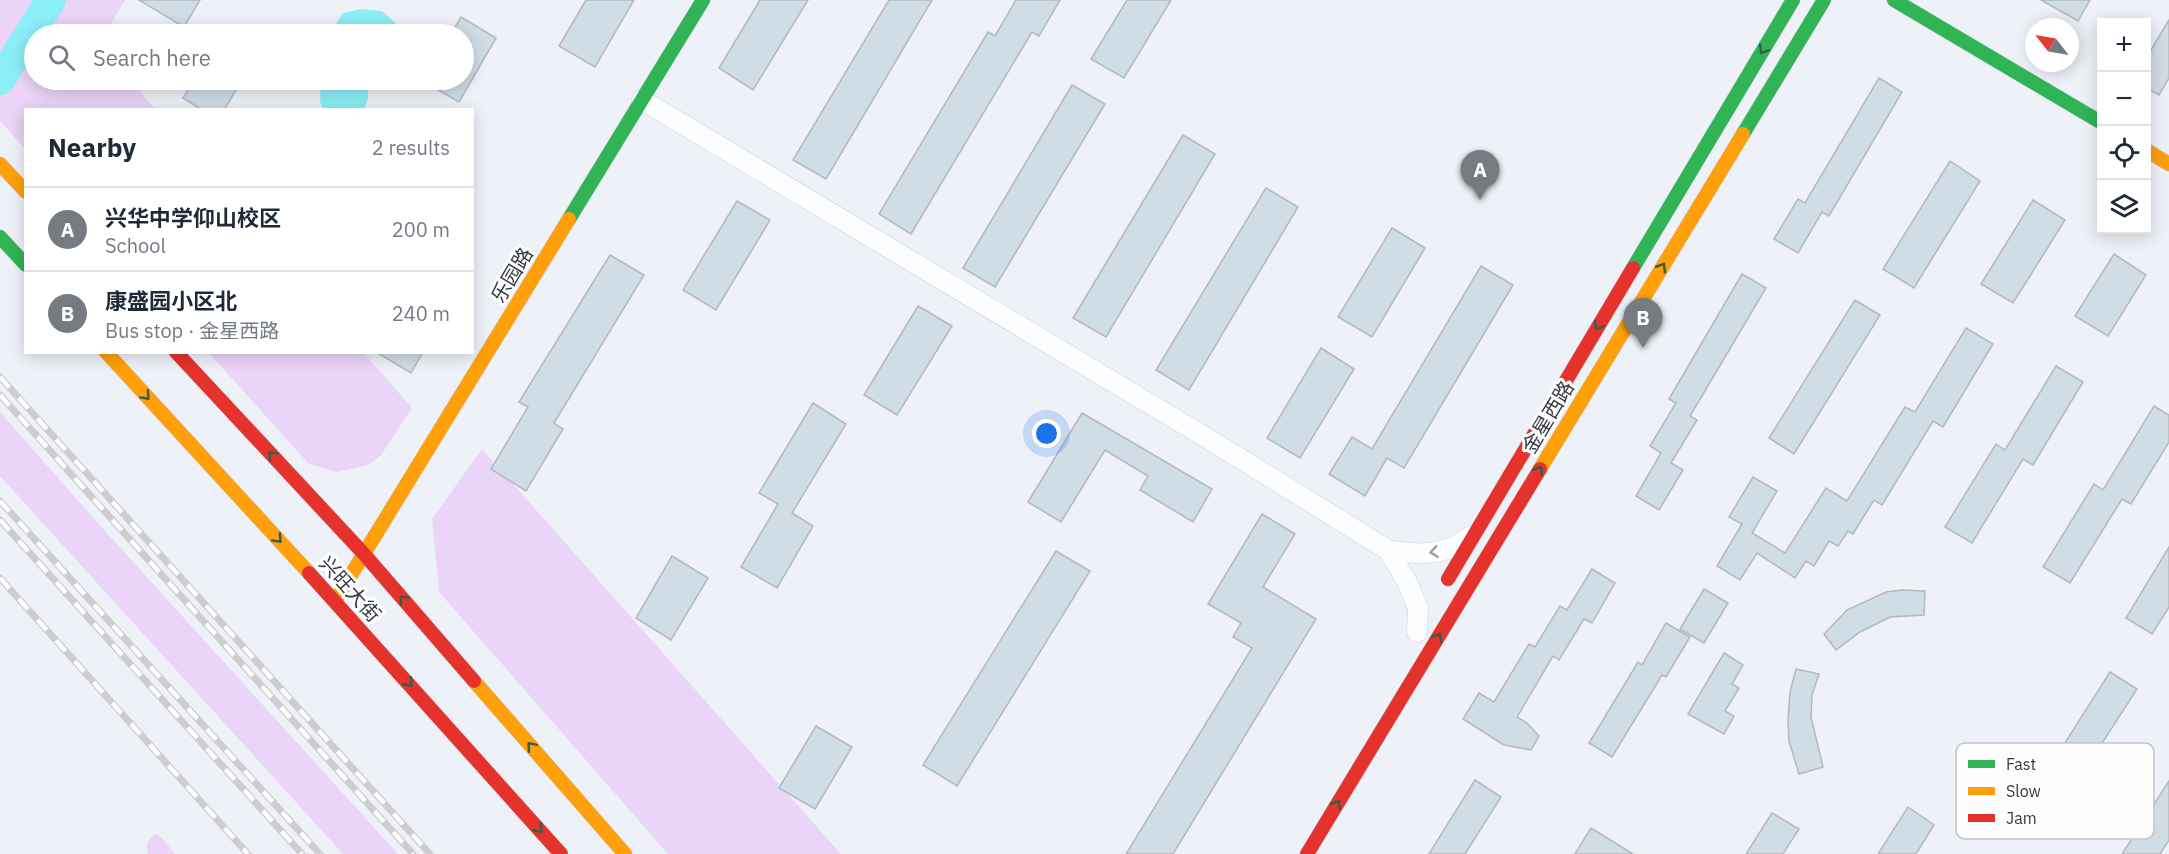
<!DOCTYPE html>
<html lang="en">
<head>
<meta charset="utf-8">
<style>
  body { margin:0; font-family:"IBM Plex Sans","Noto Sans SC",sans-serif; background:#f6f6f7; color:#1f2937 }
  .controls { position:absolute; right:18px; top:18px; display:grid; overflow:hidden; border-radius:0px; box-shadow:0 3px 15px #0003 }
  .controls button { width:54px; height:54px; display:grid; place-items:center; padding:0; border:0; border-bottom:2px solid #e0e1e3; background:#fff; color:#1f2937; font:30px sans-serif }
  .compass { position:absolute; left:2025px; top:18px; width:54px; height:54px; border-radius:50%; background:#fff; box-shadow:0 3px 15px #0003; rotate:301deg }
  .you { position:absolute; left:1047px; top:434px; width:21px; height:21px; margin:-15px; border:4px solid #fff; border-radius:50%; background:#1a73e8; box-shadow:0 0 0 9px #1a73e833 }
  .badge { display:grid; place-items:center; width:39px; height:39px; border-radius:50%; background:#767a81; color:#fff; font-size:20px; font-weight:700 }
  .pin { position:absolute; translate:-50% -50px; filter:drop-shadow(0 2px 3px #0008) }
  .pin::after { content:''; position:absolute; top:32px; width:21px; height:18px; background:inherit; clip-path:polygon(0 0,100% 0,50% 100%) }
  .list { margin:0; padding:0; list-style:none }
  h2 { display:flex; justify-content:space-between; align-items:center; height:78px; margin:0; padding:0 24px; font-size:26px }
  h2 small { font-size:20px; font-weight:400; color:#747a83 }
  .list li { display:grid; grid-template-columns:39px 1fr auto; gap:18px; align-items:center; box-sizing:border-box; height:84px; padding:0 24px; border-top:2px solid #e0e1e3 }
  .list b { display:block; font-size:22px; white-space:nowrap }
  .list p { margin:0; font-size:20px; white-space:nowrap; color:#747a83 }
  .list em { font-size:20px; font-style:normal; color:#747a83 }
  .icon { flex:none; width:33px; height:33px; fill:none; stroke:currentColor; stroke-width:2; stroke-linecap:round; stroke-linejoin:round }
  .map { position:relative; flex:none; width:2169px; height:854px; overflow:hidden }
  .search { position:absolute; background:#fff; box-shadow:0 3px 15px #0003; left:24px; top:24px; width:450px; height:66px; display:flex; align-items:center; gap:15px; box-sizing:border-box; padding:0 21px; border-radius:33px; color:#747a83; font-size:22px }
  .panel { position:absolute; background:#fff; box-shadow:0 3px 15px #0003; left:24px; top:108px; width:450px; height:246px; border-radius:0px }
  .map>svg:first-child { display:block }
  .green { fill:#ead4f7 }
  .water { fill:#8ceef7 }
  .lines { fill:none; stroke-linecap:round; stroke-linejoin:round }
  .river { stroke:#8ceef7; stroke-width:30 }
  .building { fill:#d0dde6; stroke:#b3b8bd; stroke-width:1.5 }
  .street-casing { stroke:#cacfd6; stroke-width:21 }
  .fast-casing { stroke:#cacfd6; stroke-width:15 }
  .slow-casing { stroke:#cacfd6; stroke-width:15 }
  .jam-casing { stroke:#cacfd6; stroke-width:15 }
  .street { stroke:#fcfdfe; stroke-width:20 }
  .fast { stroke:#30b455; stroke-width:14 }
  .slow { stroke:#ff9f0a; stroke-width:14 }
  .jam { stroke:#e5322d; stroke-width:14 }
  .rail-casing { stroke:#cdcdcf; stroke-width:7 }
  .rail { stroke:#fefefe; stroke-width:4.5; stroke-dasharray:14; stroke-linecap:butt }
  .oneway { stroke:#345f47 }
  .oneway2 { stroke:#989ca0 }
  .labels { text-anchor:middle; stroke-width:6; stroke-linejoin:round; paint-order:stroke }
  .street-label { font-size:20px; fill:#353a41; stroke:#fefefe }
  .key { fill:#fefefe; stroke:#c2c3c5; stroke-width:1.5 }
  .key-label { font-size:16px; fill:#353a41 }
</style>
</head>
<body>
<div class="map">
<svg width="2169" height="854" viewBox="0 0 2169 854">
  <rect width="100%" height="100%" fill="#eef2f8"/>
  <g class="green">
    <polygon points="0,0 125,0 105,34 34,34 34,80 130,80 155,109 26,110 25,149 0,121"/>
    <polygon points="209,353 364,353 412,408 381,455 369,465 337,472 309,464"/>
    <polygon points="0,412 96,521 398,854 343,854 0,476"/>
    <polygon points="482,449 841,854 668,854 439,592 432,519"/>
    <path d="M155,834l6,3 14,17h-27c-3,-8 0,-15 7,-20z"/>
  </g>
  <g class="water">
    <polygon points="361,9 382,11 401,28 397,34 325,34 335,25 343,13"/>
    <polygon points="321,80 368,80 368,99 364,109 323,109 320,102"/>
  </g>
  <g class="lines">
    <polyline class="river" points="0,80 51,0"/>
  </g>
  <g class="building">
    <polygon points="139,0 200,0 184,27"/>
    <polygon points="586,0 634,0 595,67 559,46"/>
    <polygon points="760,0 808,0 753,90 719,68"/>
    <polygon points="889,0 932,0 826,179 793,160"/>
    <polygon points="1016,0 1060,0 1039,36 1032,32 911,234 879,214 988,32 995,36"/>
    <polygon points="1127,0 1171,0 1124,78 1091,59"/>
    <polygon points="2041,0 2090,0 2078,21"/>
    <polygon points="461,17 496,38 459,102 421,80 464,80 464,34 451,34"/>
    <polygon points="2169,20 2169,78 2159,95 2146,88 2146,58"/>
    <polygon points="1879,78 1902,92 1829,216 1822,212 1798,253 1774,239 1798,199 1805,203"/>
    <polygon points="194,80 242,80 224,110 202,110 183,98"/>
    <polygon points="1072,85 1105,104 995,287 963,268"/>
    <polygon points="1183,135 1215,154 1106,337 1073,318"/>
    <polygon points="1950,161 1980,181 1914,288 1883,269"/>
    <polygon points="1266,188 1298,207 1189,390 1156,370"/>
    <polygon points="2033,200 2065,220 2013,303 1981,284"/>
    <polygon points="737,201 770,220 716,310 683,290"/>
    <polygon points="1392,228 1425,248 1372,337 1338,317"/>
    <polygon points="2114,254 2146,275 2108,336 2075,316"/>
    <polygon points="610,255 644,275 554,423 563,429 526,491 491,469 528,407 519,402"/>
    <polygon points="1481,266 1513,285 1404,468 1387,458 1365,496 1329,474 1352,437 1372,449"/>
    <polygon points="1742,274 1766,288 1690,416 1697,420 1671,463 1683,470 1659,510 1636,496 1661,453 1650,446 1676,403 1669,399"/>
    <polygon points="1855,300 1880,315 1794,454 1769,438"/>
    <polygon points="918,306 952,326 897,415 864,395"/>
    <polygon points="1966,328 1993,344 1943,427 1933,421 1882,505 1874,500 1853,534 1848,531 1838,546 1829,541 1814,566 1806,561 1795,578 1757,553 1740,580 1717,566 1742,524 1729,517 1753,477 1777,491 1752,533 1785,553 1826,488 1847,501 1905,407 1915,412"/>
    <polygon points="1321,348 1354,369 1300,458 1267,438"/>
    <polygon points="376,352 423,352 411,373"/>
    <polygon points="2056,366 2083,382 2033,465 2023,459 1972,543 1945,527 1996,444 2005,450"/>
    <polygon points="813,403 846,424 792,513 813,526 777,588 741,567 778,504 759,493"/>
    <polygon points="2154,406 2169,415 2169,442 2131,504 2122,499 2070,583 2043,567 2094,484 2103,490"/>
    <polygon points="1082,413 1212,489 1193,522 1140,490 1148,476 1105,450 1061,522 1028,502"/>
    <polygon points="1262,514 1295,534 1263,587 1316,619 1173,854 1126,854 1252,648 1233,637 1241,623 1208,604"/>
    <polygon points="2169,547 2169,607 2152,634 2126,618"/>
    <polygon points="1056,551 1090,571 957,786 923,765"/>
    <polygon points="672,556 708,578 671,640 636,618"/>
    <polygon points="1592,569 1615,583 1592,623 1584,619 1559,660 1553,656 1517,717 1527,723 1539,736 1531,750 1504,745 1463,719 1479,693 1494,702 1529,644 1535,647 1560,606 1567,610"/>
    <polygon points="1704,589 1728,603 1704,643 1680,629"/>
    <polygon points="1902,590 1925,591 1924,615 1890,617 1860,632 1836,650 1824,634 1847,610 1886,592"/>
    <polygon points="1666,623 1690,637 1666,677 1662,675 1612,757 1589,743 1638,662 1642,665"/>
    <polygon points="1724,653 1743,665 1732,684 1739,688 1725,711 1734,716 1724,734 1688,714"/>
    <polygon points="1796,669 1819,674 1812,695 1811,717 1823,767 1799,774 1789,741 1788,721 1790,692"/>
    <polygon points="2110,672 2137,689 2054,818 2028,801"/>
    <polygon points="816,726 852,747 815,809 779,788"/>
    <polygon points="1475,780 1501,797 1465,854 1429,854"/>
    <polygon points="2169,781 2169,840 2160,854 2122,854"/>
    <polygon points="1908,807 1934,825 1916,854 1878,854"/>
    <polygon points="1772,813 1799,829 1783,854 1746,854"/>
    <polygon points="1591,828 1633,854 1575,854"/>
  </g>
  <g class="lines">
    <g class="street-casing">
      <g id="street">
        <path d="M642,100l560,335 186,115c31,5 55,7 81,-13"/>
        <polyline points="1388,550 1407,582 1418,608 1417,632"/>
      </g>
    </g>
    <g class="fast-casing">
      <g id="fast">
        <polyline points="1894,0 2102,123"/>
        <polyline points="1743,134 1824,0"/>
        <polyline points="569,219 703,0"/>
        <polyline points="0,237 26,265"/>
        <polyline points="1633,268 1793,0"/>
      </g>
    </g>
    <g class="slow-casing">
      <g id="slow">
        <polyline points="2146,150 2169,164"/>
        <polyline points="0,164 26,192"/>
        <polyline points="106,352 309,573"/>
        <polyline points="1540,469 1743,134"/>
        <polyline points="335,601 569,219"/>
        <polyline points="474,681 625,854"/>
      </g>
    </g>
    <g class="jam-casing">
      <g id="jam">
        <polyline points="176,352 364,554 474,681"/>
        <polyline points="309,573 561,854"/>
        <polyline points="1448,579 1633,268"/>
        <polyline points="1307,854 1540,469"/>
      </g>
    </g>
    <use href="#street" class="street"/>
    <use href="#fast" class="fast"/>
    <use href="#slow" class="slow"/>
    <use href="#jam" class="jam"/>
    <g class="rail-casing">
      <g id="rail">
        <polyline points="0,377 430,854"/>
        <polyline points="0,395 413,854"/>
        <polyline points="0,501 320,854"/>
        <polyline points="0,520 302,854"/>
        <polyline points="0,578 248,854"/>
      </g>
    </g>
    <use href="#rail" class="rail"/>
  </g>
  <defs><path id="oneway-chevron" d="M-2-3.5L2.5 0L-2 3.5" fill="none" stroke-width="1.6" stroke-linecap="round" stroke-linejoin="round" transform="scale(1.5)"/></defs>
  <g class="oneway">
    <use href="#oneway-chevron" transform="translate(1763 50) rotate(121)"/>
    <use href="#oneway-chevron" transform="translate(1662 267) rotate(-59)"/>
    <use href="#oneway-chevron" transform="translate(1598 326) rotate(121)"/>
    <use href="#oneway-chevron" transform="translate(146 396) rotate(47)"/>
    <use href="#oneway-chevron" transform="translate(272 455) rotate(-133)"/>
    <use href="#oneway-chevron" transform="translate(1539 470) rotate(-59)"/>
    <use href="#oneway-chevron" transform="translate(278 539) rotate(47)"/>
    <use href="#oneway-chevron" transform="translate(403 599) rotate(-131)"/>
    <use href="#oneway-chevron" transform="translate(1438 637) rotate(-59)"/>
    <use href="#oneway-chevron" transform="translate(409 683) rotate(48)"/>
    <use href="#oneway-chevron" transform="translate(531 746) rotate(-131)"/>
    <use href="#oneway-chevron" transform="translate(1337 804) rotate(-59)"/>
    <use href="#oneway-chevron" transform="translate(539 829) rotate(48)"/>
  </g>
  <use class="oneway2" href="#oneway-chevron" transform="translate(1434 552) rotate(172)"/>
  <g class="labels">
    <g class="street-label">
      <text transform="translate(512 275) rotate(-59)" y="7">乐园路</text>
      <text transform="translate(1548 417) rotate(-59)" y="7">金星西路</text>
      <text transform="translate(350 589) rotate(48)" y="7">兴旺大街</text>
    </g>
  </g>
  <rect x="1956" y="743" width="198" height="96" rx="9" class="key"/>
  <rect x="1968" y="760" width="27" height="8" fill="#30b455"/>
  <rect x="1968" y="787" width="27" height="8" fill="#ff9f0a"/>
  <rect x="1968" y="814" width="27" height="8" fill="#e5322d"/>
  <g class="key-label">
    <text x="2006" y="770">Fast</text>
    <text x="2006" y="797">Slow</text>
    <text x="2006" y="824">Jam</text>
  </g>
</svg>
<div class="controls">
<button>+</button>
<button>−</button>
<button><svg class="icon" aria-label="locate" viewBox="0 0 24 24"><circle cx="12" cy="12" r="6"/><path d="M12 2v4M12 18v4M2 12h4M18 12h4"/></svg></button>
<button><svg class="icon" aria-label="layers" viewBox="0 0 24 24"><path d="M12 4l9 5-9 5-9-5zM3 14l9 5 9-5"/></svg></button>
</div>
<svg class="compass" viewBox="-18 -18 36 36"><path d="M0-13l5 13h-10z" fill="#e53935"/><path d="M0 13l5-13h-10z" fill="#747a83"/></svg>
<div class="you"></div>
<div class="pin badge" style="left:1480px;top:200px">A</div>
<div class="pin badge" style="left:1643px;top:348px">B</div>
<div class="search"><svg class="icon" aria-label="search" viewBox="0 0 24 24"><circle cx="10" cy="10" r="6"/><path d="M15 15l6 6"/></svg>Search here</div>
<section class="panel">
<h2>Nearby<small>2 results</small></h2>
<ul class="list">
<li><span class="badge">A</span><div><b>兴华中学仰山校区</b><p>School</p></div><em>200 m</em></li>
<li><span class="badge">B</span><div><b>康盛园小区北</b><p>Bus stop · 金星西路</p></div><em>240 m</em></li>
</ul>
</section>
</div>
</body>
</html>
